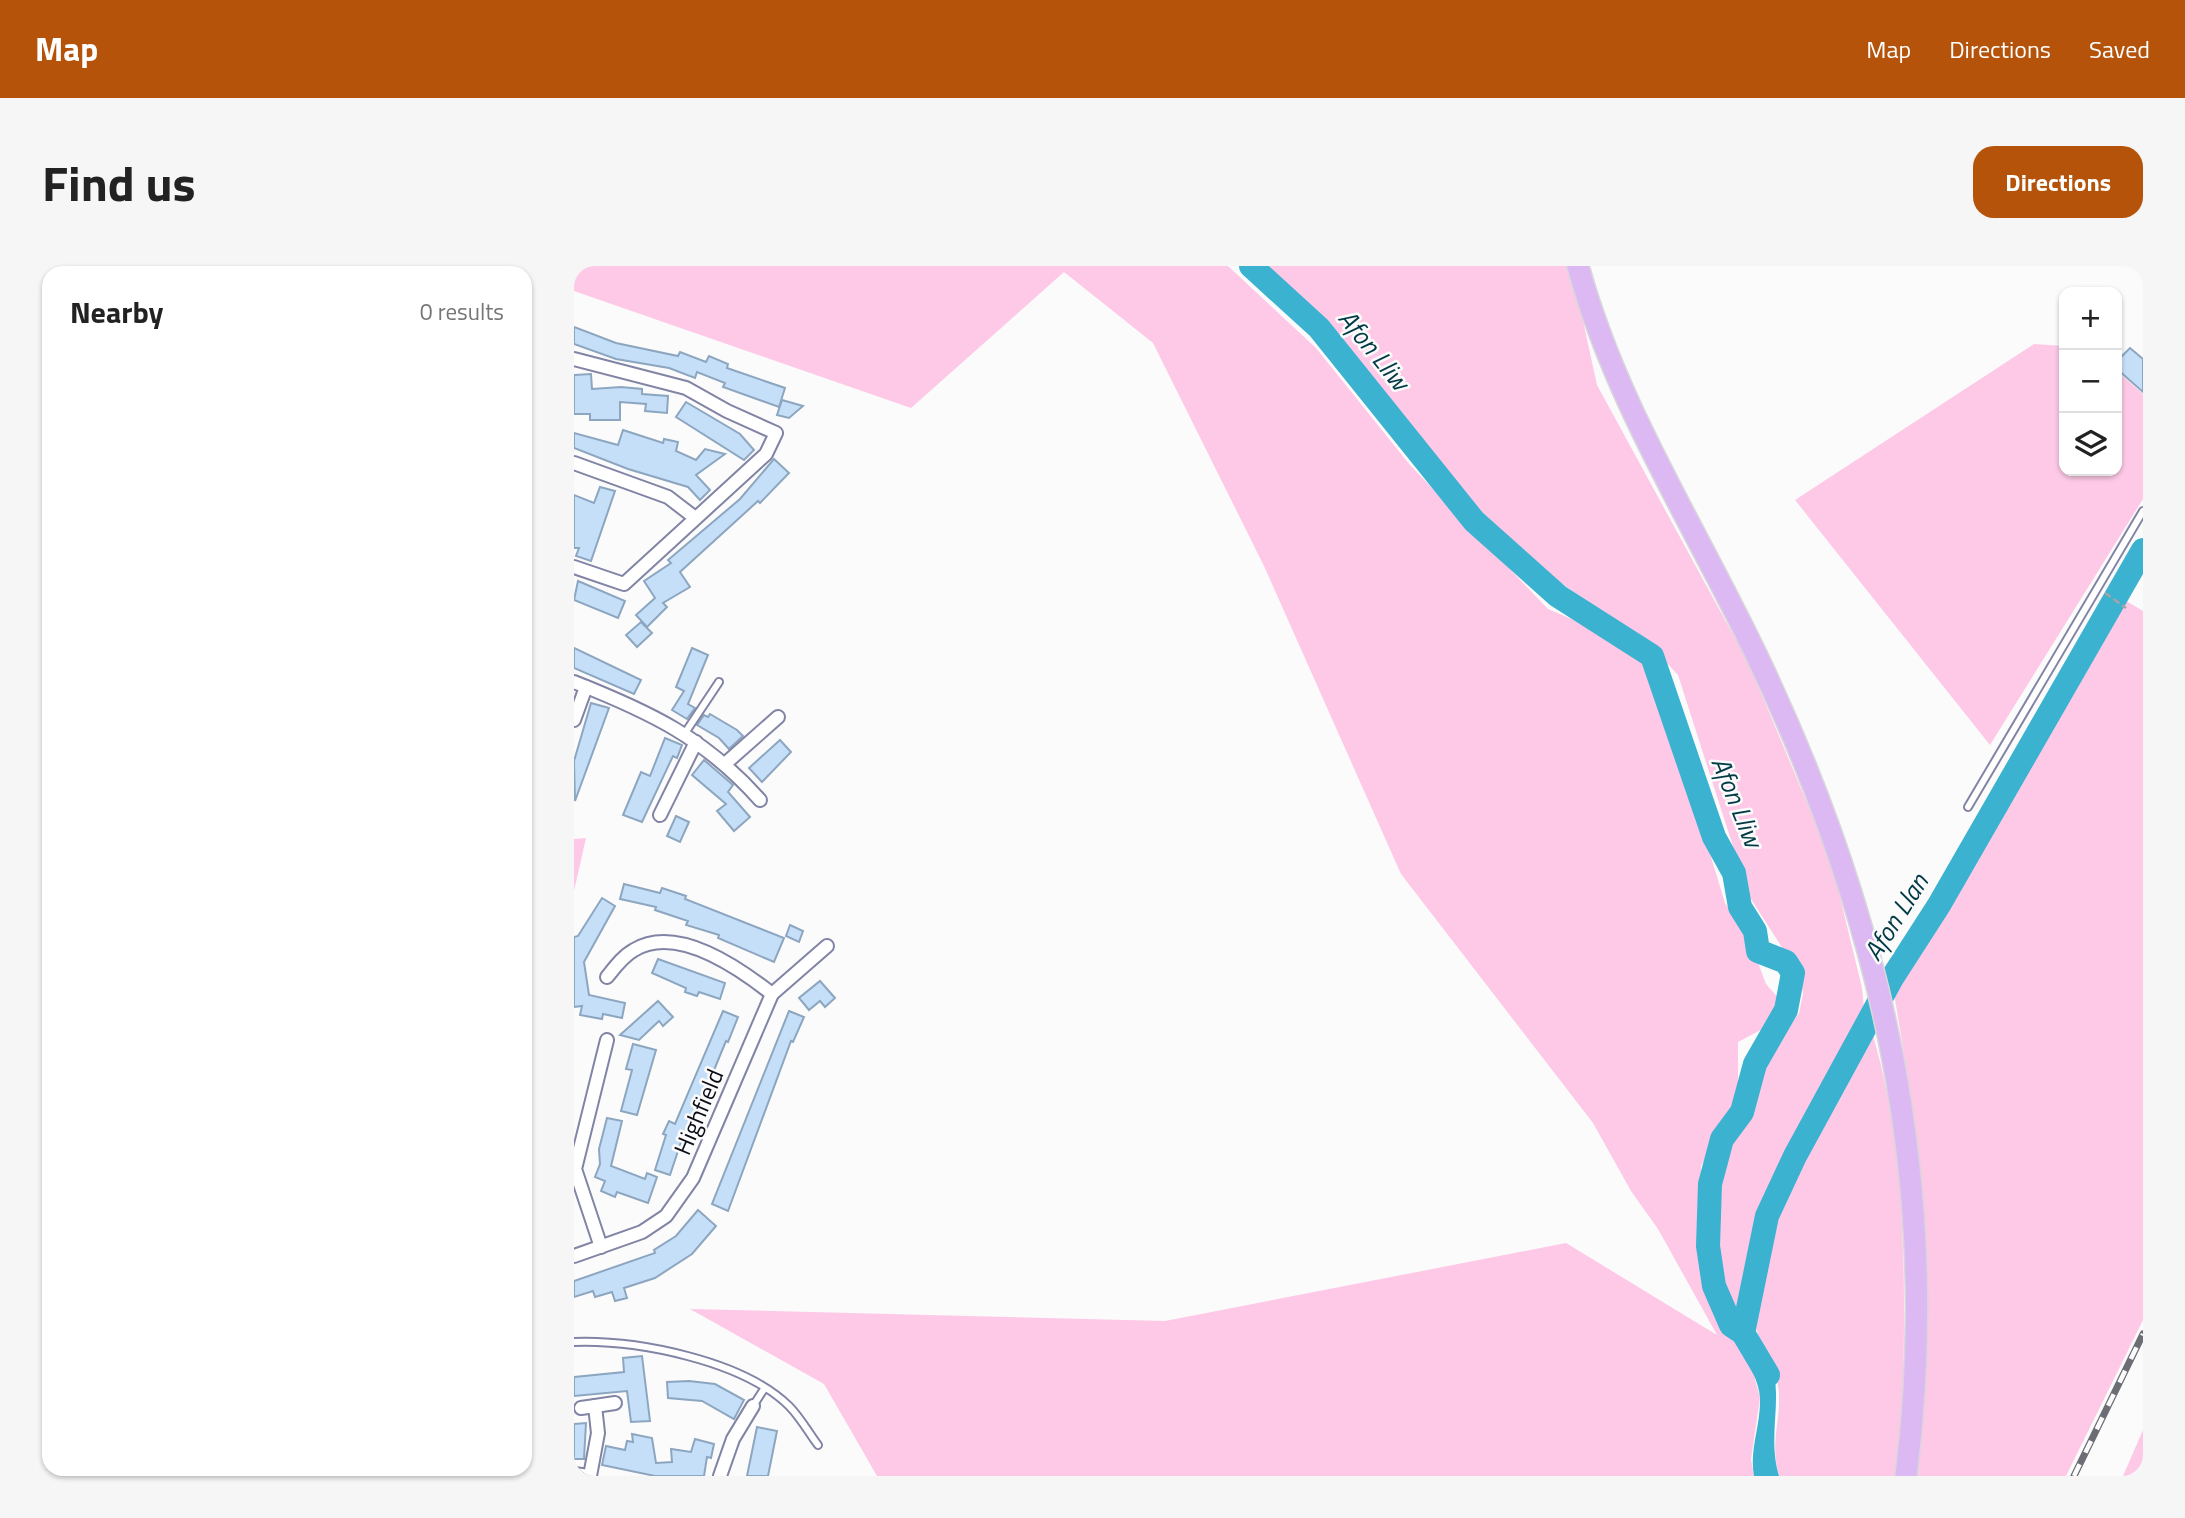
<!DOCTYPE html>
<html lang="en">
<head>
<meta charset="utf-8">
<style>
  body { margin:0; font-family:"Titillium Web",sans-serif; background:#f6f6f6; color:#222 }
  .controls { position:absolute; right:21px; top:21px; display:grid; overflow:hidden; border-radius:14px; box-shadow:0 2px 5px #0004 }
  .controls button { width:63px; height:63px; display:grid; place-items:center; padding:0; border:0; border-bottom:2px solid #e0e0e0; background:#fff; color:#222; font:35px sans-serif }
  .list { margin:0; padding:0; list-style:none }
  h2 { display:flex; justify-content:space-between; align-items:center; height:91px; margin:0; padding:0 28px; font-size:30px }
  h2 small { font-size:23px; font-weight:400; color:#767676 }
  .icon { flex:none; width:38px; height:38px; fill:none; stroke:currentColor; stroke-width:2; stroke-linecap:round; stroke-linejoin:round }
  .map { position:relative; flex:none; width:1569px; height:1210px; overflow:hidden; border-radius:21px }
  header { display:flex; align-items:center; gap:42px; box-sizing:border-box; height:98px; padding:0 35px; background:#b45309; color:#fff }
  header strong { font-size:33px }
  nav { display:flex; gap:38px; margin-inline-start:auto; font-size:24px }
  .intro { display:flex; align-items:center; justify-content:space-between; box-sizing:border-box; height:168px; padding:0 42px }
  h1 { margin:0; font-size:49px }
  .button { padding:18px 32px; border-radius:21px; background:#b45309; color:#fff; font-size:24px; font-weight:700 }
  main { display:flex; gap:42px; padding:0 42px }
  aside { flex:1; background:#fff; border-radius:21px; box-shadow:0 2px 5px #0004 }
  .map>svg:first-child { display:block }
  .green { fill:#fdc9e7 }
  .water { fill:#3ab2d0 }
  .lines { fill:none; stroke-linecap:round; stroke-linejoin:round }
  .river { stroke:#3ab2d0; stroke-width:24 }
  .building { fill:#c6dff9; stroke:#8da6c0; stroke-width:2 }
  .lane-casing { stroke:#8184a4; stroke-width:10 }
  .street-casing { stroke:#8184a4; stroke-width:16 }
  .primary-casing { stroke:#d8d8da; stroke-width:24 }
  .path { stroke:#a5a5a9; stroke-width:2.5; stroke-dasharray:7 3.5; stroke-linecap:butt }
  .lane { stroke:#fff; stroke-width:6 }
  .street { stroke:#fff; stroke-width:12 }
  .primary { stroke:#ddb9f4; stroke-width:21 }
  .rail-casing { stroke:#6d6e75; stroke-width:7 }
  .rail { stroke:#fbfbfb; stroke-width:4.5; stroke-dasharray:13; stroke-linecap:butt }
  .labels { text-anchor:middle; stroke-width:5; stroke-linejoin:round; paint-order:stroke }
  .street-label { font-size:24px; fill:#0b0c17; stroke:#fbfbfb }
  .water-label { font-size:26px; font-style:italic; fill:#013945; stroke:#fbfbfb }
</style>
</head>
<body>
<header>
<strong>Map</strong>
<nav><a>Map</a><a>Directions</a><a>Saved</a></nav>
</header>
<div class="intro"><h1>Find us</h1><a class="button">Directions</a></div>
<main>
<aside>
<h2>Nearby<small>0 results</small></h2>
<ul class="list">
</ul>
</aside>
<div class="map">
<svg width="1569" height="1210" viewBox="0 0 1569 1210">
  <rect width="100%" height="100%" fill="#fbfbfb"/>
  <g class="green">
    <polygon points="0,0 654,0 742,82 836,199 974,343 1047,374 1082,410 1151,637 1174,670 1192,718 1206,734 1206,744 1198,758 1164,776 1164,833 1127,900 1126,935 1131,998 1140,1032 1179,1106 1186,1132 1177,1193 1180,1210 303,1210 250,1118 116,1043 591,1055 992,977 1143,1069 1084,963 1057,925 1019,857 827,608 690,300 579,77 490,6 337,142 0,25"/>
    <polygon points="690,0 997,0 1023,119 1174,396 1257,594 1288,722 1290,742 1225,868 1185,955 1163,1058 1152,1039 1144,1014 1140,958 1142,914 1154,886 1180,840 1190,797 1225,747 1229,728 1227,711 1175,630 1104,409 1075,378 948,290 877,216 783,98"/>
    <polygon points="1460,78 1490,80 1490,205 1543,205 1543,105 1569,128 1569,233 1416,479 1221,234"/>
    <path d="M1549,333l20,12v709l-77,156h-151c21,-160 7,-324 -21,-482l130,-216z"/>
    <polygon points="12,572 0,625 0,573"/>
    <path d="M1298,766c27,91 32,185 32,279 0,55 -1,110 -9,165h-116c-9,-34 1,-51 0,-82 -1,-29 -21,-49 -26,-77 5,-31 9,-65 19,-95 23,-67 62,-129 100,-190z"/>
    <polygon points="1569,1164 1569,1210 1549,1210"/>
  </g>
  <path class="water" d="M1178,1079h12c25,48 1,83 15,131h-25c-5,-27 7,-51 6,-78 -1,-17 -11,-33 -19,-47z"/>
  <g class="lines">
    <g class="river">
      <polyline points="677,0 745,62 900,255 984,330 1078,390 1140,571 1160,607 1166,641 1181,665 1184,685 1212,696 1219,707 1212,744 1181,798 1168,846 1148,873 1136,918 1134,980 1140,1020 1157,1059 1169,1067 1194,1109"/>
      <polyline points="1169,1067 1193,950 1221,890 1318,712 1365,639 1569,284"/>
    </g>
  </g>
  <g class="building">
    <polygon points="0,61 42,77 104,90 106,86 132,96 135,90 154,98 153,102 211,122 205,141 149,121 151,117 123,106 121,112 95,102 42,93 0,78"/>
    <polygon points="1556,82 1569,93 1569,126 1543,103 1543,85 1548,90"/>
    <polygon points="17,108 18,123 47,121 68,123 68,128 94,130 93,147 71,145 72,138 46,136 46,154 16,154 16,148 0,148 0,109"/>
    <polygon points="208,134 229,140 215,152 203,149"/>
    <polygon points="112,136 166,168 180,184 170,194 102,151"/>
    <polygon points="49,164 89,177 90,173 104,176 102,185 122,194 131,183 151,188 122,209 136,224 126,234 114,221 54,203 0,182 0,167 44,179"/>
    <polygon points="200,193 215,207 186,237 184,235 106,306 116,321 89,337 93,341 73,361 62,349 81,332 70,315 97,297 94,294 166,233"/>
    <polygon points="26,221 41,225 17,295 2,290 5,282 0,282 0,229 20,237"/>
    <polygon points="4,315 51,335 44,352 0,334"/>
    <polygon points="67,356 78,367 63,381 52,369"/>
    <polygon points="0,382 67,414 60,428 0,402"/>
    <polygon points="118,382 134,389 114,438 121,442 113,453 98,444 110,425 102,421"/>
    <polygon points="17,437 35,442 1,535 0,495"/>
    <polygon points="136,448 163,464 169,470 155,483 145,472 123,459 130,449 134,451"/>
    <polygon points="91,472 108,479 103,492 99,490 68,556 49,549 67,506 76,510"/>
    <polygon points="206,474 217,486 188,516 175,502"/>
    <polygon points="130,494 159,519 154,526 176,551 160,565 143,545 152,538 118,509"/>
    <polygon points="102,550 115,556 106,576 93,570"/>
    <polygon points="50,618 86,627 88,622 112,630 111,633 210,672 200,696 144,672 145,669 112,659 114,655 81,644 82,641 46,633"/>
    <polygon points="28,632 41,640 10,696 15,729 51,737 48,752 29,748 28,753 6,749 8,740 0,741 0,671 4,670"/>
    <polygon points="216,659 229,665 225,676 212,670"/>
    <polygon points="84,693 151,717 146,733 125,726 123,730 111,726 112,722 78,707"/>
    <polygon points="246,715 261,732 251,741 246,735 235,744 225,732"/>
    <polygon points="84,735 99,751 89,760 85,755 65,774 46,769"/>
    <polygon points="149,745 164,751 154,776 152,775 110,877 107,876 96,909 81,904 92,869 89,868 95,855 101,858"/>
    <polygon points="215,745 230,751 219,776 217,775 154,945 138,938"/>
    <polygon points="59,778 82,784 63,849 47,845 58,804 52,803"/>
    <polygon points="33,852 48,855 37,900 71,913 73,907 83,911 74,937 43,926 41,931 27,925 31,915 21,911 26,898 25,883"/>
    <polygon points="124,944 142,960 118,988 81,1012 50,1022 53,1032 41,1035 38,1026 21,1031 19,1025 0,1031 0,1015 81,987 80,984 102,970"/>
    <polygon points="68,1090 76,1155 57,1156 53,1125 0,1130 0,1111 50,1106 49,1092"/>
    <polygon points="115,1115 141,1118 170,1134 160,1153 128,1135 94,1132 93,1116"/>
    <polygon points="12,1157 10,1193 0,1193 0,1158"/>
    <polygon points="183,1161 203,1165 194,1210 173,1210"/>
    <polygon points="58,1168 78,1172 82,1197 98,1196 97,1183 117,1186 121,1173 140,1178 137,1192 133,1191 130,1210 81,1210 28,1199 32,1180 51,1184 53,1175 59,1176"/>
  </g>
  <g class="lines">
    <g class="lane-casing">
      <g id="lane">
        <polyline points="111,467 145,416"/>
        <polyline points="1394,541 1569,245"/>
        <path d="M0,1076c63,-2 168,18 215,64 11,11 20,27 29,39"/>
        <polyline points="179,1140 190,1123"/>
      </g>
    </g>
    <g class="street-casing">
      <g id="street">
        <polyline points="0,93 112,122 153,145 202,167 192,188 50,318 0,301"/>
        <polyline points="0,197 94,231 120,251"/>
        <path d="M0,416c76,30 131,56 186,118"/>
        <polyline points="0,454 12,421"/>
        <polyline points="152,497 204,451"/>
        <polyline points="86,549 122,476"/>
        <path d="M33,711c8,-10 16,-21 27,-27 43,-26 105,18 138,44"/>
        <polyline points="27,981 1,903 33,774"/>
        <polyline points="0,990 68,966 92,950 119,912 198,728 253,680"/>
        <polyline points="21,1140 41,1137"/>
        <polyline points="7,1142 21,1140 24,1167 16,1210"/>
        <polyline points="0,1208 15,1210"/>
        <polyline points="146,1210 159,1173 179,1140"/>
      </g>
    </g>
    <g class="primary-casing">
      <path id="primary" d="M1004,0c37,136 115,257 176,384 127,263 189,533 152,826"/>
    </g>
    <polyline class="path" points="1531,327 1552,342"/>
    <use href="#lane" class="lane"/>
    <use href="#street" class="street"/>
    <use href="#primary" class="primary"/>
    <g class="rail-casing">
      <polyline id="rail" points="1500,1210 1569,1068"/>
    </g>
    <use href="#rail" class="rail"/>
  </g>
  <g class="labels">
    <g class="street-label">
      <text transform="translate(125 846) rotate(-67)" y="8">Highfield</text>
    </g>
    <g class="water-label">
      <text transform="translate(800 84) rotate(51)" y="9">Afon Lliw</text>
      <text transform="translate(1163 536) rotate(68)" y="9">Afon Lliw</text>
      <text transform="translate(1322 651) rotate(-58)" y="9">Afon Llan</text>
    </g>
  </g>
</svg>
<div class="controls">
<button>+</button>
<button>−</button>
<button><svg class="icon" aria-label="layers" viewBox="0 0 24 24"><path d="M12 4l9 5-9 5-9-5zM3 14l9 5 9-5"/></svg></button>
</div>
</div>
</main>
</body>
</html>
